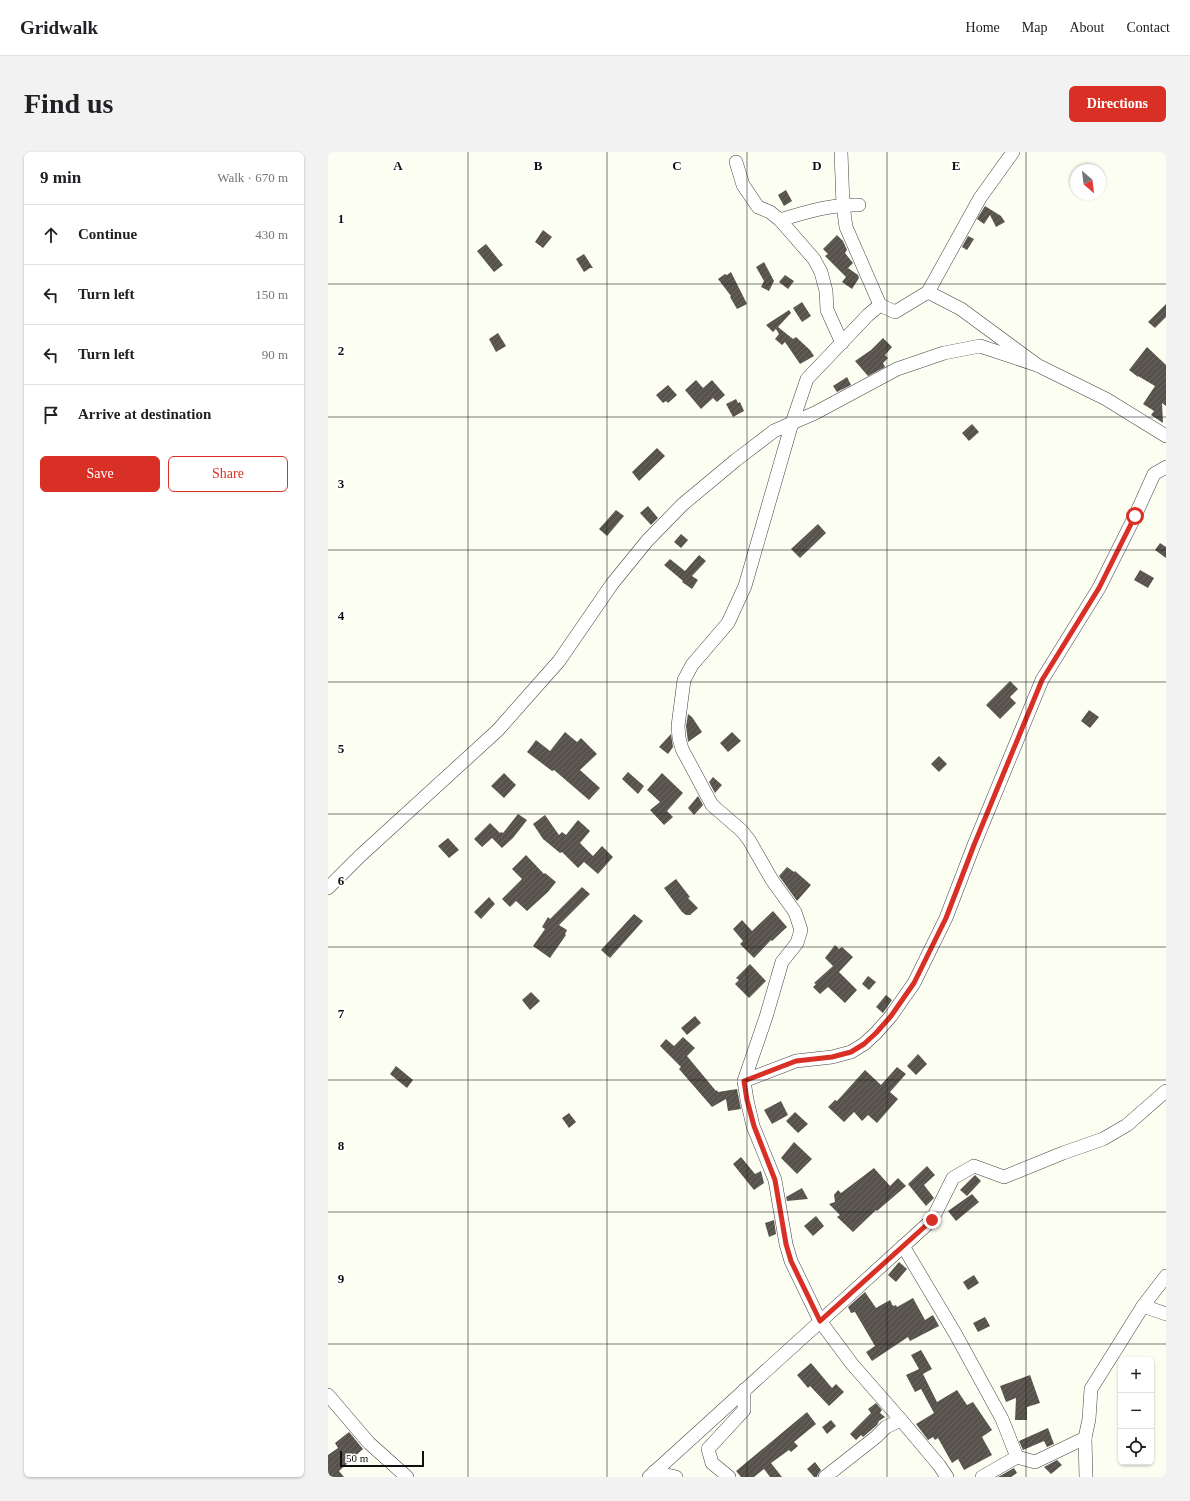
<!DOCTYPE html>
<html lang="en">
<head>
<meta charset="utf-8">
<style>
  body { margin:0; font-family:Georgia,serif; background:#f2f2f2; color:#202124 }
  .controls { position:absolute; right:12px; bottom:12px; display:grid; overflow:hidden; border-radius:6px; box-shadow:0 1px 3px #0004 }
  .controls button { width:36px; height:36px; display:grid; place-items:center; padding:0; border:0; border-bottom:1px solid #e0e0e0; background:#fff; color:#202124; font:20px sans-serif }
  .compass { position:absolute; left:742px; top:12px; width:36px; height:36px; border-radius:50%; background:#fff; box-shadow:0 1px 3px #0004; rotate:152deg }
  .scale { position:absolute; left:12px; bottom:10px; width:84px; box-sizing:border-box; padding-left:4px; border:2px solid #0f0f0f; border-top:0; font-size:11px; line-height:14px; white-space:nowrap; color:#0f0f0f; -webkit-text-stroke:3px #fff; paint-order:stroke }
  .stop { position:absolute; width:12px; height:12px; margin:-9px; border:3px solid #d93025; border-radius:50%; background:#fff }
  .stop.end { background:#d93025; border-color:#fff; box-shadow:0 1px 4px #0008 }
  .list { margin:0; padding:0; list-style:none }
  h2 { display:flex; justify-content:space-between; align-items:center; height:52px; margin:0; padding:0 16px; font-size:17px }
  h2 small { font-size:13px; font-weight:400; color:#757577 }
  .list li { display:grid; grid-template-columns:26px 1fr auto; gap:12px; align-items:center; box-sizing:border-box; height:60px; padding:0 16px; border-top:1px solid #e0e0e0 }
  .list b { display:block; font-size:15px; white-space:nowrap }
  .list em { font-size:13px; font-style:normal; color:#757577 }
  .actions { display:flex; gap:8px; padding:12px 16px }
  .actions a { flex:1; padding:9px 0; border:1px solid #d93025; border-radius:6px; text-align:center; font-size:14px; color:#d93025 }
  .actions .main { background:#d93025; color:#fff }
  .icon { flex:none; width:22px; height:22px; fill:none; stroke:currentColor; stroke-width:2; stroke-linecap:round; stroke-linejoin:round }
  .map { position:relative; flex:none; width:838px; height:1325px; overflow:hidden; border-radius:6px }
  header { display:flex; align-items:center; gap:24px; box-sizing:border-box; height:56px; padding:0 20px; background:#fff; border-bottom:1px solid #e0e0e0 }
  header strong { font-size:19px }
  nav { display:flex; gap:22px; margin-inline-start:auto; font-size:14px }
  .intro { display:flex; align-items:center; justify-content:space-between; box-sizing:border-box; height:96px; padding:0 24px }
  h1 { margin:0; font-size:28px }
  .button { padding:10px 18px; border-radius:6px; background:#d93025; color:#fff; font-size:14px; font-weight:700 }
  main { display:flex; gap:24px; padding:0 24px }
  aside { flex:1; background:#fff; border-radius:6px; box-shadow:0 1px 3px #0004 }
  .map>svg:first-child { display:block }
  .building { fill:url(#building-hatch) }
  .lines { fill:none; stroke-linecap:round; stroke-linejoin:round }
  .minor-casing { stroke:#424242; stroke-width:14 }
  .minor { stroke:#fff; stroke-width:13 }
  .route { stroke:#d93025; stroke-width:5 }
  .grid { fill:none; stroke:#0f0f0f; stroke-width:1; stroke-opacity:0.55 }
  .grid-label { font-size:13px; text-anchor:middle; font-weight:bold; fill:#0f0f0f; stroke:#fff; stroke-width:4; stroke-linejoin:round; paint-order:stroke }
</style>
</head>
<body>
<header>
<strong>Gridwalk</strong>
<nav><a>Home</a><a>Map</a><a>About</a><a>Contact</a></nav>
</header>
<div class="intro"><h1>Find us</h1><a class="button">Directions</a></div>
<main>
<aside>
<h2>9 min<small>Walk · 670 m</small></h2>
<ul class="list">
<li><svg class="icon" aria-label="ahead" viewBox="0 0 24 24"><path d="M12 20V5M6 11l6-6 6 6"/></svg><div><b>Continue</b></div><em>430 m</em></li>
<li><svg class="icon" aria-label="left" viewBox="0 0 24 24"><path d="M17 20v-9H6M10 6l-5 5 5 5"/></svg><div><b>Turn left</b></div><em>150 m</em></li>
<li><svg class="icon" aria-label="left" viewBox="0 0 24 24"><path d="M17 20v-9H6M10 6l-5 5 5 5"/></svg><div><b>Turn left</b></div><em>90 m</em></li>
<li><svg class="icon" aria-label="arrive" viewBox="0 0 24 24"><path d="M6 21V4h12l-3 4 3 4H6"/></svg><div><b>Arrive at destination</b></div></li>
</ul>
<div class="actions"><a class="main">Save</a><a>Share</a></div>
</aside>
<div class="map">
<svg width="838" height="1325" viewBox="0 0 838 1325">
  <defs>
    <pattern id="building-hatch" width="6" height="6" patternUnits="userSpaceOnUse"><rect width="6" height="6" fill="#57534c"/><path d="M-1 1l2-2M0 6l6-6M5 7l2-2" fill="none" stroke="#6a6761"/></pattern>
  </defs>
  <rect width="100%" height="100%" fill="#fdfef2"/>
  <g class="building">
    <polygon points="458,38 464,49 456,54 450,43"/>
    <polygon points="657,54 673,64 677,70 668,75 662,63 656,72 649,67"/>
    <polygon points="215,78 224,85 215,96 207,90"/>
    <polygon points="509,83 515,89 519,98 517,101 525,111 520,116 530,123 531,126 524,137 514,130 518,125 497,104 500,102 495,97"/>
    <polygon points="640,84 646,87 639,98 634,95"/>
    <polygon points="158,92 175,113 166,120 149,99"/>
    <polygon points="256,102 265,116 262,116 256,120 248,107"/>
    <polygon points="436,110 446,129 441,139 433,135 436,129 428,115"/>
    <polygon points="403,120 419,152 409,157 402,145 403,144 390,127 397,122 399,123"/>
    <polygon points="457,123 466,129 460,137 451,130"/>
    <polygon points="474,150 483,164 474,170 465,156"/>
    <polygon points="838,152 838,165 827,176 820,170"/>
    <polygon points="461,158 463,161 450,175 465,187 468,185 482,198 486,204 472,212 457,190 454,193 447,187 451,182 448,177 445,180 438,173"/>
    <polygon points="170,181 178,194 168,200 161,187"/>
    <polygon points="555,186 564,195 557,203 560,206 555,211 557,215 540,224 527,209 543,198"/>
    <polygon points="819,195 838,213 838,254 834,251 835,271 823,263 826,259 815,252 827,234 810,224 810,225 801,218"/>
    <polygon points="519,225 523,233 509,240 505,234"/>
    <polygon points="368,228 375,236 384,228 397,243 389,250 385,246 373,257 357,238"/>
    <polygon points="340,233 349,243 340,251 338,249 335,251 328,243"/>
    <polygon points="408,247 410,251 412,250 416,259 405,265 398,252"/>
    <polygon points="644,272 651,280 641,289 634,281"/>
    <polygon points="329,296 337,304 311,329 304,320"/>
    <polygon points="320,354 330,366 323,373 312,361"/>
    <polygon points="288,358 296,364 279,384 271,377"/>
    <polygon points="490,372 498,381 472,406 463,397"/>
    <polygon points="353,382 360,388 353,396 346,390"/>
    <polygon points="832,391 838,395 838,406 827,398"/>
    <polygon points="371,403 378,409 364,424 370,428 364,437 354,430 355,429 336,413 342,407 357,419"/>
    <polygon points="812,418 826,426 820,436 806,428"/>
    <polygon points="682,529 690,537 682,545 688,551 672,567 658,553"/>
    <polygon points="761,558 771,565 762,576 753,569"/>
    <polygon points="360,562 364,565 374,580 360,590 358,574"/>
    <polygon points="237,580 249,590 253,586 269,602 252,618 272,636 261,648 226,618 224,619 199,600 208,588 222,599"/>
    <polygon points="404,580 413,589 400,600 392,591"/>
    <polygon points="343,582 345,595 340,602 331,595"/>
    <polygon points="611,604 619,612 611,620 603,612"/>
    <polygon points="300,620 316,634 310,642 294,627"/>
    <polygon points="176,621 188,633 176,646 163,634"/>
    <polygon points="334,621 355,641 339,659 345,665 336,673 322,658 332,650 319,638"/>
    <polygon points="385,625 394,633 387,641 381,630"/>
    <polygon points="370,644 375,653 366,663 360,656"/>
    <polygon points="190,662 199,668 185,686 174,696 164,686 154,695 146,687 162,671 172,681 173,680 175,681"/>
    <polygon points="217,663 231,683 234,680 238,683 250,668 262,679 252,691 265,704 274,694 285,705 270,722 256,710 250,716 234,700 232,701 215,687 205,672"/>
    <polygon points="120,686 131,698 121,706 110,694"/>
    <polygon points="198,703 216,722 217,721 228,730 220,740 199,759 188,749 182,755 174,747 194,727 184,717"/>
    <polygon points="459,715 466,720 467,719 483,733 469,749 451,724"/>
    <polygon points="348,727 362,745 360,746 370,756 362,763 358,763 354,760 336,736"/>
    <polygon points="254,735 262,742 231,773 239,778 237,782 238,783 222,806 205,794 217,777 214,775 220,765 222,767"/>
    <polygon points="161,745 167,752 153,767 146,760"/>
    <polygon points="445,759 459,775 444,789 443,788 426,806 412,792 415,789 405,777 414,768 424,779"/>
    <polygon points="306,762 315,769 282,806 273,798"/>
    <polygon points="507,793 511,797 514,795 525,805 511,820 529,838 517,851 500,835 492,842 485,835 488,832 486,831 505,814 497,806"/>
    <polygon points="422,812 438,829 421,846 407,832 411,828 408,826"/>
    <polygon points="540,824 548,830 541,838 534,832"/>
    <polygon points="203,840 212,849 202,858 194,848"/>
    <polygon points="558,843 564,848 555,861 548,855"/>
    <polygon points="367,864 373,871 359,883 353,876"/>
    <polygon points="355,885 367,896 359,904 388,939 389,938 390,940 409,937 413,957 400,959 398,947 384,955 351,917 353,915 332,894 338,887 346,894"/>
    <polygon points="590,902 599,912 588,923 579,914"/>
    <polygon points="68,914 85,928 79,936 62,922"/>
    <polygon points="569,915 578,922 562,940 570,947 549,971 540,963 534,969 526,960 516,970 500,955 507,948 509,949 537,918 553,933"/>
    <polygon points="453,949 460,963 444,972 436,958"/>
    <polygon points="467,960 480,972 470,981 458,969"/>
    <polygon points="241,961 248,970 241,976 234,966"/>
    <polygon points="466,990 484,1007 469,1022 453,1006"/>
    <polygon points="413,1005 427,1022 433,1019 436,1031 426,1038 405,1012"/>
    <polygon points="599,1014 607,1023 596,1033 606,1046 598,1054 580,1032"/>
    <polygon points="546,1016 562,1034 570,1026 578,1034 549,1059 548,1058 525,1080 509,1065 512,1063 501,1052 507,1050 506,1043 510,1038 513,1041"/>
    <polygon points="647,1023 653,1029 639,1044 632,1038"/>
    <polygon points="474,1036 480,1047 459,1049 458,1045"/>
    <polygon points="644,1042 651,1050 628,1069 620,1059"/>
    <polygon points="488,1064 496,1074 485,1084 476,1074"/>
    <polygon points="446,1068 448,1082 441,1085 437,1071"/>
    <polygon points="571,1110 579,1117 568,1130 560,1123"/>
    <polygon points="646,1123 651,1131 640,1138 635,1130"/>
    <polygon points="537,1140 548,1156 562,1148 565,1154 568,1153 569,1155 585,1146 597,1168 605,1163 611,1174 582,1189 580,1185 544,1209 538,1200 547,1194 527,1160 523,1161 520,1155"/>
    <polygon points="657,1165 662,1174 650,1180 645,1171"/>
    <polygon points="593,1198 604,1217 595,1222 609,1250 629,1238 639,1253 645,1250 664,1278 654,1285 664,1303 636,1318 630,1307 624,1311 610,1286 607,1288 605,1285 600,1288 588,1272 606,1261 593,1237 587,1240 578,1223 591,1217 583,1203"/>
    <polygon points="483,1211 504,1236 508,1232 516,1240 501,1254 482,1234 480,1236 469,1223"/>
    <polygon points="702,1223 712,1251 699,1255 699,1268 687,1268 688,1246 678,1250 672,1234"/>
    <polygon points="548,1251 554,1258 552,1261 557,1265 551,1269 549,1273 535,1285 533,1283 528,1288 522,1282 543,1261 540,1257"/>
    <polygon points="479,1260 488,1272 466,1290 470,1294 463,1300 461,1298 443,1311 454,1325 442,1325 436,1317 426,1325 413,1325 408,1319"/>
    <polygon points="503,1268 508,1274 499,1282 494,1275"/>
    <polygon points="720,1276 726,1292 719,1295 716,1289 695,1298 691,1289"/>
    <polygon points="21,1280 35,1297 11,1319 16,1325 0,1325 0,1303 10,1296 7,1291"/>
    <polygon points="729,1308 734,1313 723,1322 716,1315"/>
    <polygon points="487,1310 493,1318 490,1322 489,1325 486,1325 479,1317"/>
    <polygon points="686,1316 689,1321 683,1325 670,1325"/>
  </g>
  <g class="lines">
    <g class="minor-casing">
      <g id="minor">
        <polyline points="513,0 515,53 518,75 552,153"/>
        <polyline points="685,0 652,46 600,140 633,157 709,213 778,247 838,284"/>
        <polyline points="408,10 415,33 430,55 442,60 452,68 486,107 493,120 498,139 499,158 514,191"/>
        <path d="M452,68c26,-8 51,-16 79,-15"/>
        <polyline points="600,140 567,160 552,153 540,163 479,227 464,271 417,434 400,471 364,513 356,528 350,574 351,586 354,597 384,653 414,679 421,688 444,728 467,760 473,778 469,791 454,810 438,865 416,929 419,948 425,974 447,1028 458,1092 463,1109 492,1169 524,1212 573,1268 611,1313 619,1325"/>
        <polyline points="0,736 32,704 170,578 231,509 284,432 319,389 354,353 408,308 446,279 487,261 569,217 616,201 652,194 709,213"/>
        <polyline points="416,929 468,909 504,905 523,900 536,892 548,881 563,864 586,831 618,766 646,693 714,528 771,436 807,364 826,322 838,315"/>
        <polyline points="575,1094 628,1183 674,1267 689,1305"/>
        <polyline points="815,1154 838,1162"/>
        <polyline points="0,1243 41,1291 79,1325"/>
        <polyline points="326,1320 348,1325"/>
        <polyline points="321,1325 604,1068 625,1026 646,1014 676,1025 735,1001 775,987 799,973 838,939"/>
        <polyline points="401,1325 384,1311 380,1297 416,1258 416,1238"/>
        <polyline points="497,1325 548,1285 558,1275 573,1268"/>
        <polyline points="654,1325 689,1305 707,1310 757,1286"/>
        <polyline points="758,1325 757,1286 761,1267 763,1237 815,1154 838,1124"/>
      </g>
    </g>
    <use href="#minor" class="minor"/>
  </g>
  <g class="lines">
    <polyline class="route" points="604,1068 492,1169 463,1109 458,1092 447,1028 426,974 419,948 416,929 468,909 504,905 523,900 536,892 548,881 563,864 586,831 618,766 646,693 714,528 771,436 807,364"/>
  </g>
  <path class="grid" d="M140,0v1325M279,0v1325M419,0v1325M559,0v1325M698,0v1325M0,132h838M0,265h838M0,398h838M0,530h838M0,662h838M0,795h838M0,928h838M0,1060h838M0,1192h838"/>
  <g class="grid-label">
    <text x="70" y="18">A</text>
    <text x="210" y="18">B</text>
    <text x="349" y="18">C</text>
    <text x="489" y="18">D</text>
    <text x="628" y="18">E</text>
    <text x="13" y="71">1</text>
    <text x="13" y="203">2</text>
    <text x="13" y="336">3</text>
    <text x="13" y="468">4</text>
    <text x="13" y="601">5</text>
    <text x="13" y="733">6</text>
    <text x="13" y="866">7</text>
    <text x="13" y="998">8</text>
    <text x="13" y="1131">9</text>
  </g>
</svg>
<div class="controls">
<button>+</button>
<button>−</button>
<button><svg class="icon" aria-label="locate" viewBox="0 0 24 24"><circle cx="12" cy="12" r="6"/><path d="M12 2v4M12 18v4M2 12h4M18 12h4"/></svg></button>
</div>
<svg class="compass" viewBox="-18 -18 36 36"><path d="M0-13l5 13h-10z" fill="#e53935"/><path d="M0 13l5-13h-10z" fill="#757577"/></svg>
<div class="scale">50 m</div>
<div class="stop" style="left:807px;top:364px"></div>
<div class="stop end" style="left:604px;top:1068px"></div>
</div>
</main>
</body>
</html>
